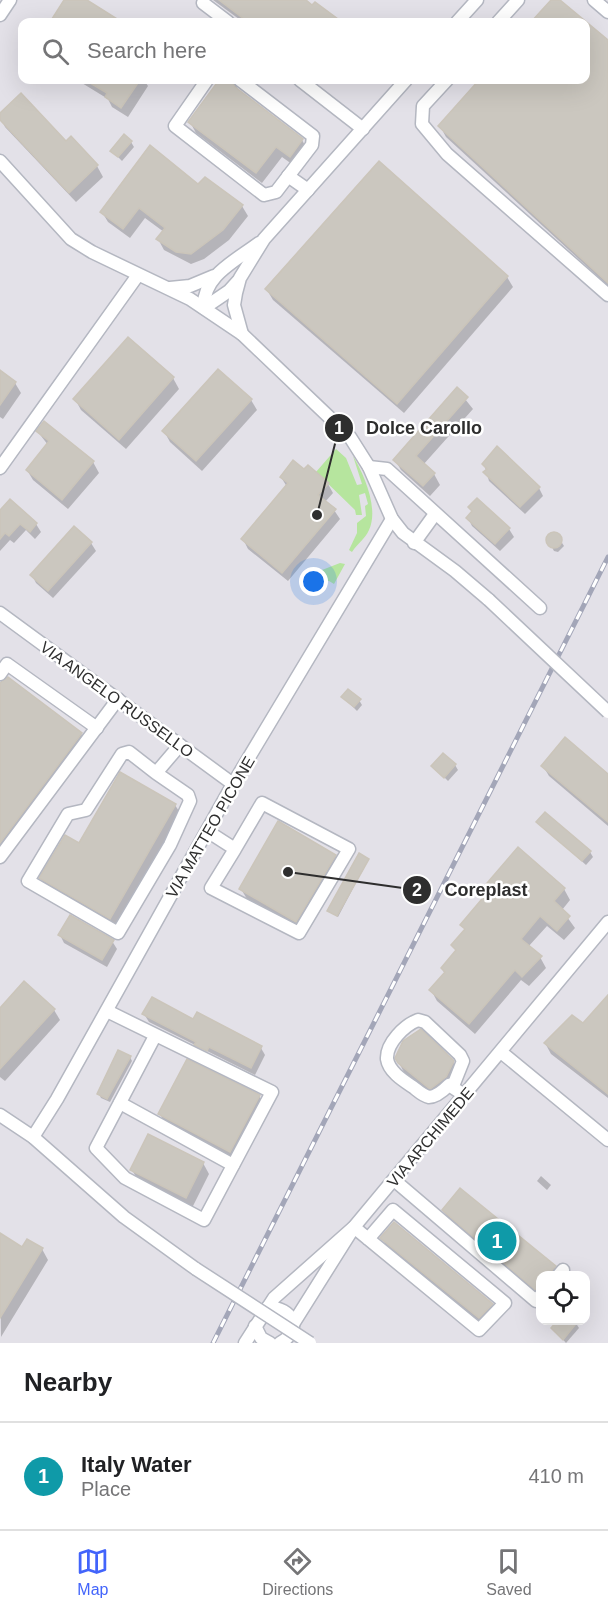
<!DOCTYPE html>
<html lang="en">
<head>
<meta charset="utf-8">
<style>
  body { margin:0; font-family:Arial,sans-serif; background:#f6f6f6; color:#202124 }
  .controls { position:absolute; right:18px; bottom:18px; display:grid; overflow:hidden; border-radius:12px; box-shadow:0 6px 24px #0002 }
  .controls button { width:54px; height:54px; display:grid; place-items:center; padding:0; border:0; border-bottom:2px solid #e0e0e0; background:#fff; color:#202124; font:30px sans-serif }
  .you { position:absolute; left:314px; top:582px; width:21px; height:21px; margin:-15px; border:4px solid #fff; border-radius:50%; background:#1a73e8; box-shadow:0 0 0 9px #1a73e833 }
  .badge { display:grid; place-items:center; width:39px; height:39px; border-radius:50%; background:#4264fb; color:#fff; font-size:20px; font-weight:700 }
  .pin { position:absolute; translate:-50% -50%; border:3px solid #fff; box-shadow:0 2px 6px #0006 }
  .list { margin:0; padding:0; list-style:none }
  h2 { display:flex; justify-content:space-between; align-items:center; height:78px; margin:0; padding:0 24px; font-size:26px }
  h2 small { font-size:20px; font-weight:400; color:#757577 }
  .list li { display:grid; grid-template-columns:39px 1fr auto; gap:18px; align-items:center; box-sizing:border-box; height:108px; padding:0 24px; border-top:2px solid #e0e0e0 }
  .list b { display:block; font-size:22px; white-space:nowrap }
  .list p { margin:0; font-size:20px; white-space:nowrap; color:#757577 }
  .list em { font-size:20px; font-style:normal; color:#757577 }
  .icon { flex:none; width:33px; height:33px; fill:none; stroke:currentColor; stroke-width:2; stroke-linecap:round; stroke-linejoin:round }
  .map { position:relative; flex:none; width:608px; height:1343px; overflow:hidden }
  .search { position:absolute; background:#fff; box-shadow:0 6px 24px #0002; left:18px; right:18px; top:18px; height:66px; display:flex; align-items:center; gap:15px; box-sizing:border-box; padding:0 21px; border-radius:12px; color:#757577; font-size:22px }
  .sheet { height:186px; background:#fff }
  nav { display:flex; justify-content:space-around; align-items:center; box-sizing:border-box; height:84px; border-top:2px solid #e0e0e0; background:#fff; font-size:16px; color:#757577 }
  nav a { display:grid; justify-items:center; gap:3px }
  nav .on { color:#4264fb }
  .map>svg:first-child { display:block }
  .industrial { fill:#e3e1e8; fill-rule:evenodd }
  .green { fill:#b6e59e }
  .shadow { fill:#0003 }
  .building { fill:#cbc7bf; stroke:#cbc5ba; stroke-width:1.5 }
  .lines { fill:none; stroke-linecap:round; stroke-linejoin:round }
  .minor-casing { stroke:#b4b7c1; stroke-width:15 }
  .minor { stroke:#fff; stroke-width:12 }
  .rail-casing { stroke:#a3a6b8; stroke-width:5 }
  .rail { stroke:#fff; stroke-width:3; stroke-dasharray:9; stroke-linecap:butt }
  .minor-bridge-casing { stroke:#b4b7c1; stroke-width:15; stroke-linecap:butt }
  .minor-bridge { stroke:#fff; stroke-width:12 }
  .labels { text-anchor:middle; stroke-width:5; stroke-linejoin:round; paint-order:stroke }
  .street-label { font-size:16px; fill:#2e2e2e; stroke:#fff }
  .leader { fill:none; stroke:#2e2e2e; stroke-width:2 }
  .callout-dot { fill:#2e2e2e; stroke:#fff; stroke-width:2 }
  .mark-label { font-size:18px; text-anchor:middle; font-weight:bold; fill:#fff }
  .callout-label { font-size:18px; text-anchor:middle; font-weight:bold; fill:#2e2e2e; stroke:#fff; stroke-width:5; stroke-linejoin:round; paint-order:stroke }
</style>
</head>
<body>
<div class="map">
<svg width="608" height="1343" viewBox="0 0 608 1343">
  <rect width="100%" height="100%" fill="#efe9e1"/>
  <path class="industrial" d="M0,0h608v1343h-608zM22,22h564v58h-564zM540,1276h46v44h-46z"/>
  <g class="green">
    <path d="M336,449l10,9 11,27 5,-1 -9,-28c11,18 26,53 16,74 -4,9 -11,13 -17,22l-3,-2 8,-17v-10l9,-7 -1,-10 3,-2 -3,-11 -6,2 3,20h-6l-1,-5 -39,-38z"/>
    <polygon points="340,563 345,564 334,584 329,581 315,582 322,570"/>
  </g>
  <g class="shadow">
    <polygon points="66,0 84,0 120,22 52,22"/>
    <polygon points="213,0 303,0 338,22 243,22"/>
    <polygon points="553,0 558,0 583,22 533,22"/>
    <polygon points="608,44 608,286 446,137 440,126 481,80 586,80"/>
    <polygon points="77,80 144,80 148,86 128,117 112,107 108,99"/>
    <polygon points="221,80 233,80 239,91 302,140 308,151 296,167 282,157 262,183 196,133 190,122"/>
    <polygon points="0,115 97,166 103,177 76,202 5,127"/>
    <polygon points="131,142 134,147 122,161 112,151"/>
    <polygon points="198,186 242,206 248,216 229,240 204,259 191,264 164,250 158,239 164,232 145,218 130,238 108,222 102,212"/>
    <polygon points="507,277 513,287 404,413 273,300 267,290"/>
    <polygon points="129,339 173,378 179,389 126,449 81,410 75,399"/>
    <polygon points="0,372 15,383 21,393 3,419 0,417"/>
    <polygon points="457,389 473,409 423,465 434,474 440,485 430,496 401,470 395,460"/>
    <polygon points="251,400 257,410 202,471 170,442 164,431"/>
    <polygon points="38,432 93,462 99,473 68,509 33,480 27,470 48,445"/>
    <polygon points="484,464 539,488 543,496 525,514 489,481"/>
    <polygon points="304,472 328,484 333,493 325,502 334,510 340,519 288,581 248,549 243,539 287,487 281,477"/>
    <polygon points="10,501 36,524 41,532 35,539 26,530 14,543 10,540 0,551 0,514"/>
    <polygon points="470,508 509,529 514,537 500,551 472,526 468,518 473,513"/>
    <polygon points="557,535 564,546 558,552 554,551 548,540 550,536"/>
    <polygon points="91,543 96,551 53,598 36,583 32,575"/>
    <polygon points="0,685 81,734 87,744 0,850"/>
    <polygon points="343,697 359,700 362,705 357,711"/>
    <polygon points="455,765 458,770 448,781 433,766"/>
    <polygon points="543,766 608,776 608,826 549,776"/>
    <polygon points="175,805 182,816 117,929 47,889 41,878"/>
    <polygon points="538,822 590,852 593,857 586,865"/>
    <polygon points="518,849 564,889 570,900 562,910 575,928 564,940 547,926 528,947 540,957 546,968 529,986 521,980 475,1034 437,1001 431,990 445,974 442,969 457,952 453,946 466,931 462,925 487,895 484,889"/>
    <polygon points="335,856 341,867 302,932 247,899 241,889"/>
    <polygon points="368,860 338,917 330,912 328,911"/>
    <polygon points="60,935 112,941 117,949 107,967 64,943"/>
    <polygon points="608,998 608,1098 551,1054 545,1043 583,1025"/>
    <polygon points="54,1010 60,1020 5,1081 0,1077 0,1011"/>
    <polygon points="144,1014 194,1021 261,1048 265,1055 255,1075 149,1022"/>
    <polygon points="130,1057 132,1061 110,1102 101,1098 99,1094"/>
    <polygon points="453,1062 459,1073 437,1099 405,1074 399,1063"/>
    <polygon points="259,1096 265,1107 236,1162 166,1125 160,1114"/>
    <polygon points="203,1163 209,1174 192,1208 138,1180 132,1170"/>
    <polygon points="541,1176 551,1185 547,1190 537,1181"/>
    <polygon points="443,1210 554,1267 559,1276 540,1276 540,1298 450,1220"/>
    <polygon points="0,1235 23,1249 42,1249 48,1260 1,1337"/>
    <polygon points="382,1238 492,1305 498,1315 485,1328 388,1249"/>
    <polygon points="574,1320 579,1328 566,1343 553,1328"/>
  </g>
  <g class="building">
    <polygon points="64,0 87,0 122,22 50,22"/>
    <polygon points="219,0 306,0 312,5 315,2 342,22 248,22"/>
    <polygon points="551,0 560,0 608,40 608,283 438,126 479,80 585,80 585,22 531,22"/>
    <polygon points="85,80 140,80 121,108 105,97 107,93"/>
    <polygon points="219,80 232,80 235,87 303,139 290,157 276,147 256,173 188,122"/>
    <polygon points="21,93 66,141 71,136 98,165 69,193 0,120 0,113"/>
    <polygon points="124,134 132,141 118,157 110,151"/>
    <polygon points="150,145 198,184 205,177 243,205 223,230 191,254 176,252 156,239 165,228 139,208 123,229 100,212"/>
    <polygon points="379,161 508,276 397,404 265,289"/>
    <polygon points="128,337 174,377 119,440 73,399"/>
    <polygon points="218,369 252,399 196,461 162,431"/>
    <polygon points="0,370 16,382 0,405"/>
    <polygon points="457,387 468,397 416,456 435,473 423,486 393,460"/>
    <polygon points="44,421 94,461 62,500 26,470 49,441 36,431"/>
    <polygon points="497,446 540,487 520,507 483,472 487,469 482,464"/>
    <polygon points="293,460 304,469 308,465 329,483 318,495 336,509 282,573 241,539 288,483 280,477"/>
    <polygon points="477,498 510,528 495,544 466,518 472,511 468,507"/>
    <polygon points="10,499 37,523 30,532 20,524 9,536 5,533 0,539 0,510"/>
    <polygon points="74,526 92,542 48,591 30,575"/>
    <circle cx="554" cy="540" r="8"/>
    <polygon points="8,677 82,733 0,843 0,683"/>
    <polygon points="348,689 361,699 354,707 341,697"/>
    <polygon points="565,737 608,774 608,822 541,766"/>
    <polygon points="443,753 456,764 444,778 431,766"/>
    <polygon points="120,772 176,804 110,919 39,878 65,835 79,843"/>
    <polygon points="545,812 591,851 582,861 536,822"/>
    <polygon points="278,821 336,855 296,922 239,889"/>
    <polygon points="518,847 565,888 554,901 570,916 557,931 540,916 521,939 542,956 522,977 515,970 469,1024 429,990 445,972 441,968 456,950 451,945 465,929 460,925 487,893 482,889"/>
    <polygon points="359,853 369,859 337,916 327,911"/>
    <polygon points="70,915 114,940 102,960 58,935"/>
    <polygon points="24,981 55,1009 0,1069 0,1008"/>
    <polygon points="608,995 608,1094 544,1043 572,1015 583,1023"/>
    <polygon points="152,997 193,1019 197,1012 262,1046 251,1068 209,1047 207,1051 194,1045 196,1042 142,1014"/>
    <polygon points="421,1029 454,1061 446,1077 430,1089 398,1063 395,1058 403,1041"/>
    <polygon points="118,1050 131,1056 107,1099 97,1094"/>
    <polygon points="187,1059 260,1095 230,1152 158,1114"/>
    <polygon points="148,1134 204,1162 186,1198 130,1170"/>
    <polygon points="460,1188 556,1266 548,1275 540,1275 538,1288 535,1290 442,1210"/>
    <polygon points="394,1222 493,1304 479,1318 380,1238"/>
    <polygon points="0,1233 22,1247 27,1239 43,1248 0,1318"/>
    <polygon points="558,1320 579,1320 563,1340 551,1328"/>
  </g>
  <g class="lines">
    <g class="minor-casing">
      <g id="minor">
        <polyline points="594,0 608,12"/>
        <polyline points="203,3 228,22"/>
        <polyline points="0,15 10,0"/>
        <polyline points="457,22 477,0"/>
        <polyline points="498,22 518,0"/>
        <polyline points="207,80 175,126 264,195 276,192 312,145 313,136 240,80"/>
        <polyline points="300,80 363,129"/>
        <polyline points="447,80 423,106 422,124 447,154 608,295"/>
        <polyline points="0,161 71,239 92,252 190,299 242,334 350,437 369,467 392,519 403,533 455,571 489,600"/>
        <polyline points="288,176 308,190"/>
        <polyline points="170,288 190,286 214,276"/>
        <path d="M204,308c-2,-32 31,-47 55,-65"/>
        <polyline points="204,308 229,291 238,281"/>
        <polyline points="242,334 234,305 236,293 240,278 264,239 406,80"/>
        <polyline points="369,467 387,469 540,608"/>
        <polyline points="0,468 138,275"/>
        <polyline points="414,543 435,514"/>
        <polyline points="0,613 233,784"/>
        <polyline points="0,674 7,664 97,728"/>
        <polyline points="156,773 129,752 122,754 86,810 68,814 28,881 118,933 170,845 190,801 188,795 156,773 180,745"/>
        <polyline points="207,831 235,849 211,888 299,933 349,849 262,803 235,849"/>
        <polyline points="0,857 118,699"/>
        <polyline points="107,1011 272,1092 204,1220 125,1178 96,1148 155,1036"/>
        <polyline points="501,1052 608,1140"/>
        <path d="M453,1086l10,-25 -3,-6 -35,-33 -7,-2c-13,5 -32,23 -31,39 2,13 17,22 26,28 4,3 10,9 16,10 7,0 15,-7 20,-12l15,10"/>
        <polyline points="120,1103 233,1165"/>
        <polyline points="0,1115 33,1137 124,1217 196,1269"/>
        <polyline points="33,1137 57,1099 233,784 392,519"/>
        <polyline points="394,1180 536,1301 540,1296"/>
        <polyline points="558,1276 563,1270"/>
        <path d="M268,1307c24,1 36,22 12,36"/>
        <polyline points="293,1324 354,1227 361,1233 479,1330 505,1303 393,1210 368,1239"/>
        <polyline points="255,1326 261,1338 270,1343"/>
        <polyline points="245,1343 274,1298 354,1227 608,922"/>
      </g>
    </g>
    <use href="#minor" class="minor"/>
    <g class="rail-casing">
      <polyline id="rail" points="213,1343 608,557"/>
    </g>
    <use href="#rail" class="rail"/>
    <g class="minor-bridge-casing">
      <g id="minor-bridge">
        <polyline points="489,600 608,712"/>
        <polyline points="196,1269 310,1343"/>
      </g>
    </g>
    <use href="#minor-bridge" class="minor-bridge"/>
  </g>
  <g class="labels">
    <g class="street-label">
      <text transform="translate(117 699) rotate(36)" y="6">VIA ANGELO RUSSELLO</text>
      <text transform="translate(210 827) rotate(-60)" y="6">VIA MATTEO PICONE</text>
      <text transform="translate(430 1137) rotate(-50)" y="6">VIA ARCHIMEDE</text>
    </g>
  </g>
  <path class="leader" d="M317 515L339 428M288 872L417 890"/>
  <g class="callout-dot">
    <circle cx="317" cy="515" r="6"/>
    <circle cx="288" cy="872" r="6"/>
    <circle cx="339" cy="428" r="15"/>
    <circle cx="417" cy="890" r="15"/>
  </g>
  <g class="mark-label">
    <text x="339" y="434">1</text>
    <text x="417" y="896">2</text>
  </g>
  <g class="callout-label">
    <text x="424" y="434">Dolce Carollo</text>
    <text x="486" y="896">Coreplast</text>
  </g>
</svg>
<div class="controls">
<button><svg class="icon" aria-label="locate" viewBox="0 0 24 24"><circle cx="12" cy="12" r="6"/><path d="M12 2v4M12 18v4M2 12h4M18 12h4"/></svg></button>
</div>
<div class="you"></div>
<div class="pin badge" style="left:497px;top:1241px;background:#0f9aa8">1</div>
<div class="search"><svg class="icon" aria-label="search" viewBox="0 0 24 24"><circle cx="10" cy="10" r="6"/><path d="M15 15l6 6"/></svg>Search here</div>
</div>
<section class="sheet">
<h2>Nearby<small></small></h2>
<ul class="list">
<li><span class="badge" style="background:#0f9aa8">1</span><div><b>Italy Water</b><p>Place</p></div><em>410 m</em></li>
</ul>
</section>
<nav>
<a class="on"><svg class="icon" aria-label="map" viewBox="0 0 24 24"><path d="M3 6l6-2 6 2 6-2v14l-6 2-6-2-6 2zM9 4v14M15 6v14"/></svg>Map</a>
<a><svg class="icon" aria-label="directions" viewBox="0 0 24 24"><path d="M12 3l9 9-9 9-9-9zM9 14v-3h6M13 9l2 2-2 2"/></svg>Directions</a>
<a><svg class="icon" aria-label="saved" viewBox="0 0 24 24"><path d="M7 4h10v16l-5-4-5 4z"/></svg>Saved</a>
</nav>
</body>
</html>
